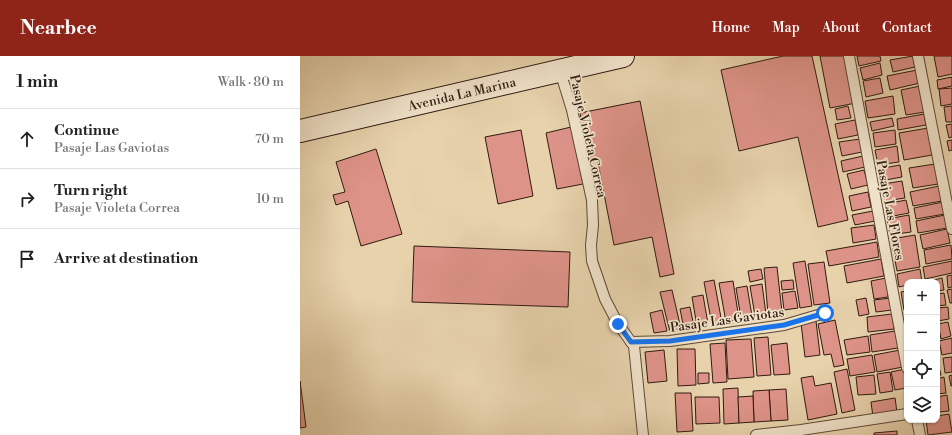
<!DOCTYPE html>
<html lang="en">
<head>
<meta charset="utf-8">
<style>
  body { margin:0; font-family:"Libre Bodoni",serif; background:#f2f2f2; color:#222 }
  .controls { position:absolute; right:12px; bottom:12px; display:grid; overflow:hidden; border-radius:8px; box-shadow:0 1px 3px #0004 }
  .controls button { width:36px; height:36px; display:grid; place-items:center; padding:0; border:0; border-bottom:1px solid #e0e0e0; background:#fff; color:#222; font:20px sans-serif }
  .stop { position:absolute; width:12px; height:12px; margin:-9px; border:3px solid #1a73e8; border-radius:50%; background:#fff }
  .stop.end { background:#1a73e8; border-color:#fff; box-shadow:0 1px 4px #0008 }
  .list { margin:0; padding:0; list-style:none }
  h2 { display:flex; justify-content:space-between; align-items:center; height:52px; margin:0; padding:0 16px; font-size:17px }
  h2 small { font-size:13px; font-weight:400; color:#767676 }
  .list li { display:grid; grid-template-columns:26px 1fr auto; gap:12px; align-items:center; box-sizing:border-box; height:60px; padding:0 16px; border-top:1px solid #e0e0e0 }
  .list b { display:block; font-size:15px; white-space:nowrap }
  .list p { margin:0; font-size:13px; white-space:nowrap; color:#767676 }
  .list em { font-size:13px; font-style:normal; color:#767676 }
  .icon { flex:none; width:22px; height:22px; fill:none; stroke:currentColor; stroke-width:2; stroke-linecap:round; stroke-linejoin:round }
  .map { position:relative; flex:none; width:652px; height:379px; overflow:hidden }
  header { display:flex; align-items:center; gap:24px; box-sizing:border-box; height:56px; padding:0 20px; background:#8f2418; color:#fff }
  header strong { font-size:19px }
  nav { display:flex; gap:22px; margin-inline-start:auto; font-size:14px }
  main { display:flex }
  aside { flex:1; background:#fff }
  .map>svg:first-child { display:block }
  .building { fill:#de9388; stroke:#311b10 }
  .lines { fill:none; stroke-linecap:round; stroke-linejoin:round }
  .service-casing { stroke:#5e4937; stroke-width:12 }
  .secondary-casing { stroke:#311b10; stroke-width:24 }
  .service { stroke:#efe2c9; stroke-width:10 }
  .secondary { stroke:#efe2c9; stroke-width:22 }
  .route { stroke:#1a73e8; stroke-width:5 }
  .labels { text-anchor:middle; stroke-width:3.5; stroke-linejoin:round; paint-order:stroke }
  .street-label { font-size:13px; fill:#311b10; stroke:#efe2c9 }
</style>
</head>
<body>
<header>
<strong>Nearbee</strong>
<nav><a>Home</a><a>Map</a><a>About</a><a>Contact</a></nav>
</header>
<main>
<aside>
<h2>1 min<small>Walk · 80 m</small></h2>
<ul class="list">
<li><svg class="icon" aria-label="ahead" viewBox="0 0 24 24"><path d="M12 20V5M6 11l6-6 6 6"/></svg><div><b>Continue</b><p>Pasaje Las Gaviotas</p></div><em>70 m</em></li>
<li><svg class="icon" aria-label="right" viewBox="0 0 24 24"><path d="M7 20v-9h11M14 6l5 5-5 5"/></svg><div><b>Turn right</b><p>Pasaje Violeta Correa</p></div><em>10 m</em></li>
<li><svg class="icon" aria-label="arrive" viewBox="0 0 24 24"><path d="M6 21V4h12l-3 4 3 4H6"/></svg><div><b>Arrive at destination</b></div></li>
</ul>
</aside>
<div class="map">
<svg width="652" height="379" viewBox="0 0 652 379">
  <rect width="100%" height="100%" fill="#e7d2ac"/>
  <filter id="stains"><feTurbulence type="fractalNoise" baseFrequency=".005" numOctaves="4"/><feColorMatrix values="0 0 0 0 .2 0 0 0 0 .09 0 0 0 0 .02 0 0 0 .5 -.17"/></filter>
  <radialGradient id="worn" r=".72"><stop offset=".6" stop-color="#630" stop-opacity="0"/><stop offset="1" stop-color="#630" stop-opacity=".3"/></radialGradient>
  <g class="building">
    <polygon points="483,0 512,0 548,164 518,171 498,81 439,95 421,14"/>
    <polygon points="520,0 547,0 556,47 530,52"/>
    <polygon points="557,0 580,0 581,5 559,10"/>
    <polygon points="613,0 615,11 593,16 590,4"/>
    <polygon points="634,0 652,0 652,18 638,21"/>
    <polygon points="580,7 582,19 563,24 560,12"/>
    <polygon points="617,14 620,27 590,34 587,20"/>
    <polygon points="652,21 652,30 638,33 637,24"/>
    <polygon points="580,22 583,37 566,41 563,25"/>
    <polygon points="620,30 625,56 606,59 601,34"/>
    <polygon points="652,32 652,48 641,50 639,33"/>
    <polygon points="593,40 595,58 568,62 565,45"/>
    <polygon points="340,45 374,218 360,221 352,181 314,189 297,102 289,104 280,57"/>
    <polygon points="548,50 551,62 537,64 535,53"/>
    <polygon points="652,50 652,66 646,66 644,51"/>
    <polygon points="624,58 626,69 598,74 597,63"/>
    <polygon points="592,62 594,70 572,75 570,66"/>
    <polygon points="555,64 558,79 538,83 535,68"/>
    <polygon points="652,68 652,81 649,82 646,69"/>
    <polygon points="271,71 283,128 257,133 246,77"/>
    <polygon points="628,72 632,99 604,104 599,77"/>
    <polygon points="221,74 233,140 198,148 185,81"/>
    <polygon points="595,74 596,88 575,91 573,77"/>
    <polygon points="560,83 562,96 542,100 539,86"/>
    <polygon points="652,84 652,94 649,95 647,85"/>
    <polygon points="597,90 599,106 578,109 575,94"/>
    <polygon points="76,93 102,178 61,190 48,145 36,149 33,139 45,136 36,106"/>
    <polygon points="563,100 565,111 543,116 541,105"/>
    <polygon points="635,108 638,128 613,132 609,112"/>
    <polygon points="600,109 602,121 580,125 578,113"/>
    <polygon points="564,114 568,129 551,133 547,118"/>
    <polygon points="602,125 605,142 585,145 583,128"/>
    <polygon points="639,130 642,145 613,150 610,136"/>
    <polygon points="568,136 571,151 552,155 549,140"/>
    <polygon points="606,144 609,157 588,161 586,148"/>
    <polygon points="643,146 645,158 616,163 614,152"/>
    <polygon points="573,155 575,165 555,169 552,159"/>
    <polygon points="609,159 611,176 590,179 587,163"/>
    <polygon points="645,159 647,172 618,177 616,165"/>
    <polygon points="574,169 576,183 553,187 551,172"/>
    <polygon points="647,173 650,187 623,193 620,179"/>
    <polygon points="615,179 620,211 597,215 591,183"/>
    <polygon points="577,186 579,201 529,210 526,195"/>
    <polygon points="651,189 652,203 626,208 624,194"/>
    <polygon points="114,190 270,196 268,251 112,246"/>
    <polygon points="581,203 584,220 547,227 544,210"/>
    <polygon points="505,205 512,250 500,252 493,207"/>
    <polygon points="652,205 652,217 625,223 623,211"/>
    <polygon points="524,206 530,247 514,249 508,208"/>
    <polygon points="477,211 482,256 468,258 464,212"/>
    <polygon points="461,213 463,223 450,226 448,215"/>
    <polygon points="620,213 622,226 607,226 607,229 599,231 597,218"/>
    <polygon points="652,219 652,231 648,232 647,220"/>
    <polygon points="586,222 588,241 574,243 571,225"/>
    <polygon points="642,222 644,234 637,235 637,226 631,226 630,225"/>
    <polygon points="414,224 422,267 412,269 404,226"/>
    <polygon points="493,224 494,233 482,234 481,225"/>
    <polygon points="433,225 439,263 426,266 419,227"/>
    <polygon points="462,228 466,258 455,260 450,230"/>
    <polygon points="447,230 452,260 441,262 436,232"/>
    <polygon points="652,233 652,247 650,247 647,234"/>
    <polygon points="372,234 381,273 370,276 360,236"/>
    <polygon points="495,235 498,252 484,254 482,237"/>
    <polygon points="607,235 607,254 604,254 601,236"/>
    <polygon points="644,237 646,249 637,250 637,238"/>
    <polygon points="403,239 408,268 397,270 392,241"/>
    <polygon points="566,242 569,258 559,260 556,244"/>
    <polygon points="591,242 592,254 576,256 574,244"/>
    <polygon points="390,251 394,271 384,273 380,253"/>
    <polygon points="648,251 649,263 638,265 637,252"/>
    <polygon points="362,254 367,275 354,277 350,257"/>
    <polygon points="592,258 594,273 568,276 567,261"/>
    <polygon points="535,264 544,309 534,311 531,298 524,299 518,268"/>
    <polygon points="516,265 520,299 505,301 501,267"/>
    <polygon points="648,266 651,280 641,283 638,268"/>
    <polygon points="595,275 598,292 572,296 570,279"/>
    <polygon points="568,280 570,296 547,299 544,284"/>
    <polygon points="468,281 471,319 457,320 454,282"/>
    <polygon points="652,282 652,297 642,299 639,285"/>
    <polygon points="451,283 454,321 428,323 426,284"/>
    <polygon points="425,287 427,326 413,327 410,288"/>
    <polygon points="487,287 490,318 474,319 471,289"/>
    <polygon points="377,293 395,293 396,329 378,330"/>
    <polygon points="364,294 367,325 348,327 345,296"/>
    <polygon points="600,294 603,311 577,316 574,299"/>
    <polygon points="572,299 575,316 550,320 547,303"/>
    <polygon points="652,301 652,316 645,317 643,302"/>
    <polygon points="639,311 641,319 637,320 637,312"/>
    <polygon points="547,313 555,354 542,357 534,316"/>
    <polygon points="605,313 607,332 595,334 591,316"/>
    <polygon points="590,316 593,335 580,337 577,318"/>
    <polygon points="398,317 409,317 409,327 398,328"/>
    <polygon points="574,319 576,338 558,339 556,321"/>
    <polygon points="652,319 652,330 651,330 649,320"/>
    <polygon points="513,320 515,330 531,327 537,358 508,364 501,322"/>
    <polygon points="644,321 646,337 637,338 637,323"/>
    <polygon points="0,325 6,371 0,372"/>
    <polygon points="438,332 439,367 424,368 423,333"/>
    <polygon points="486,333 488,364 471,365 469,334"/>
    <polygon points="469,334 471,365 454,366 453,335"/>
    <polygon points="375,337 391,337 393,375 377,376"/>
    <polygon points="647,339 649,355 639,356 637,341"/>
    <polygon points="453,340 454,366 439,367 438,341"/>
    <polygon points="395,341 419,341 420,367 396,368"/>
    <polygon points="595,342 597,356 573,361 571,346"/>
    <polygon points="649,358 652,376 628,379 626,364 637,364 637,360"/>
    <polygon points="597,375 597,379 574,379 574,377"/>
  </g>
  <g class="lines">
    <g class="service-casing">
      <g id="service">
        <polyline points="549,0 607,312"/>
        <polyline points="618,0 652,173"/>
        <polyline points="260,15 272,54 292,144 293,169 291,189 292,205 305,243 318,268 334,290 343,379"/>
        <polyline points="331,286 370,285 484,269 525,257"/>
        <polyline points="617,364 620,379"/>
        <polyline points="456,379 501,374 607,358"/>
      </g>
    </g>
    <g class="secondary-casing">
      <g id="secondary">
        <path id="s1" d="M0,75l323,-75"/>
      </g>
    </g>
    <use href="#service" class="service"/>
    <use href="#secondary" class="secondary"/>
  </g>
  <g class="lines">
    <polyline class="route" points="318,268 331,286 370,285 484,269 525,257"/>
  </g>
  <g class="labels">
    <g class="street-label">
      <text dy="5" stroke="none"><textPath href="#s1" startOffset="166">Avenida La Marina</textPath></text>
      <text transform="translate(289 80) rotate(77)" y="5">Pasaje Violeta Correa</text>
      <text transform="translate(591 154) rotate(79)" y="5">Pasaje Las Flores</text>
      <text transform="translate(427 263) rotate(-8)" y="5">Pasaje Las Gaviotas</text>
    </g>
  </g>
  <rect width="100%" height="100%" filter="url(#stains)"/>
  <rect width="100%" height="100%" fill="url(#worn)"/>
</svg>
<div class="controls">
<button>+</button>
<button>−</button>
<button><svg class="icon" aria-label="locate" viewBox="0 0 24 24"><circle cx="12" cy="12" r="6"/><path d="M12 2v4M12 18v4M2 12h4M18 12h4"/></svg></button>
<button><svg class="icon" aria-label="layers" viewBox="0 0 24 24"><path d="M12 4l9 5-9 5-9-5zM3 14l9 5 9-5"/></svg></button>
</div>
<div class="stop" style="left:525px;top:257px"></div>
<div class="stop end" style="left:318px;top:268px"></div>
</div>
</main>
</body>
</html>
